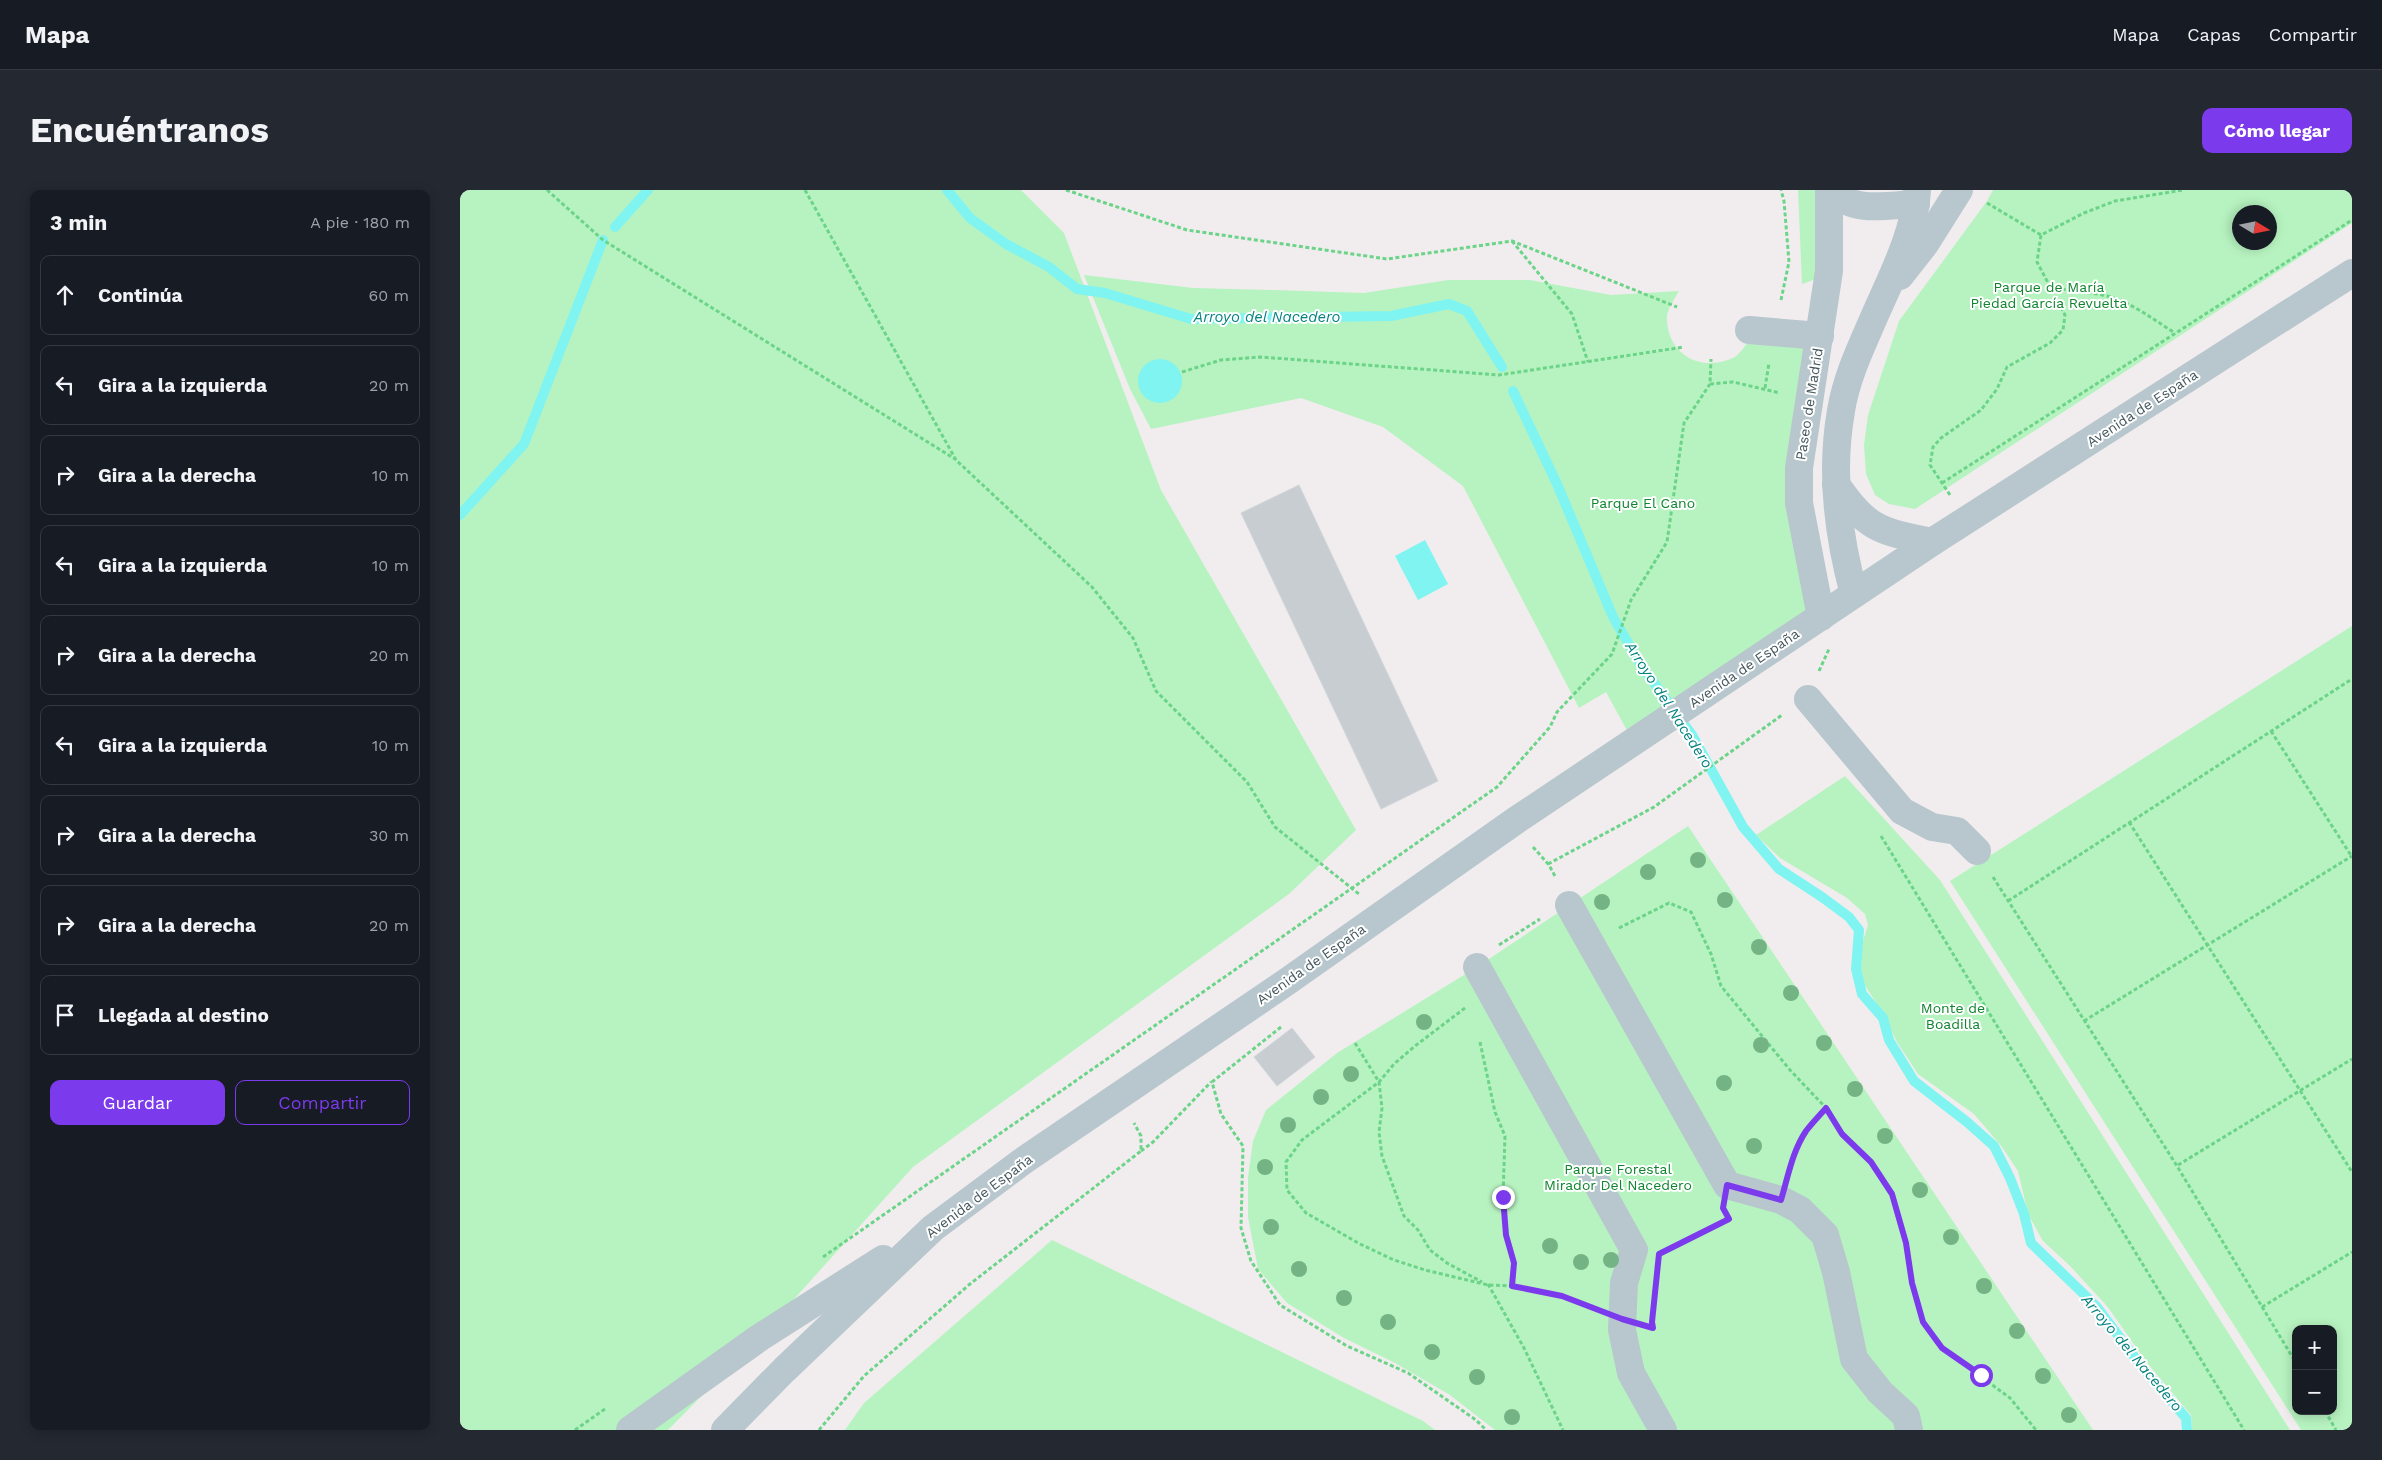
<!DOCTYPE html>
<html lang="es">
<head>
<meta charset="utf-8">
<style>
  body { margin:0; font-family:"Work Sans",sans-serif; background:#242831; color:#f1f3f6 }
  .controls { position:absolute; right:15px; bottom:15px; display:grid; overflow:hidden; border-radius:10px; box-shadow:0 2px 12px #0003 }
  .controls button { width:45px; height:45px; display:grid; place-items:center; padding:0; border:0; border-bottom:1px solid #363941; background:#171b24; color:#f1f3f6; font:25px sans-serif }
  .compass { position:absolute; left:1772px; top:15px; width:45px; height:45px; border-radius:50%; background:#171b24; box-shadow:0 2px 12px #0003; rotate:100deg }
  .stop { position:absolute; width:15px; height:15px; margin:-11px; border:4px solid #7c3aed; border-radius:50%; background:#fff }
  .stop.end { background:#7c3aed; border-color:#fff; box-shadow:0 1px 5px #0008 }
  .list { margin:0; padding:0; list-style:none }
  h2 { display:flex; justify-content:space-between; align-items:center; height:65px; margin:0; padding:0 20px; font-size:21px }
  h2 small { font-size:16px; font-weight:400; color:#9ea1a6 }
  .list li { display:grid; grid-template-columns:32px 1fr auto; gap:15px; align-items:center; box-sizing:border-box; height:80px; margin:0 10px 10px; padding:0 10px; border:1px solid #363941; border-radius:10px }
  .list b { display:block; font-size:19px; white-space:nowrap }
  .list em { font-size:16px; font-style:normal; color:#9ea1a6 }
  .actions { display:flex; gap:10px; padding:15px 20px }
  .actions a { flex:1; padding:11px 0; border:1px solid #7c3aed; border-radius:10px; text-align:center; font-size:18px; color:#7c3aed }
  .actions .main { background:#7c3aed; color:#fff }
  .icon { flex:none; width:28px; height:28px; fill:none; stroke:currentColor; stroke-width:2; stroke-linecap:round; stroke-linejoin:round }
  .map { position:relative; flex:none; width:1892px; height:1240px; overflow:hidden; border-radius:10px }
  header { display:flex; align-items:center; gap:30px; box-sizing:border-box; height:70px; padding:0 25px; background:#171b24; border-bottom:1px solid #363941 }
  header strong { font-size:24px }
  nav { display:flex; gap:28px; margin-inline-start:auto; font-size:18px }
  .intro { display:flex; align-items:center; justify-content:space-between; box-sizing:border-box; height:120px; padding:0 30px }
  h1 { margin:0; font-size:35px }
  .button { padding:12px 22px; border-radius:10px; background:#7c3aed; color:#fff; font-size:18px; font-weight:700 }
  main { display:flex; gap:30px; padding:0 30px }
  aside { flex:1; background:#171b24; border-radius:10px; box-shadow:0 2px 12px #0003 }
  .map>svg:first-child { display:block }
  .green { fill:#b7f3c0; fill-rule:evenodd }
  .water { fill:#80f4f1 }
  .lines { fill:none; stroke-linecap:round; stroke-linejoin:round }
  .stream { stroke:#80f4f1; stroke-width:10 }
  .building { fill:#c7cdd1; stroke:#d1d6da }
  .path { stroke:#6cd489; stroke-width:3; stroke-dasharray:4 2.5; stroke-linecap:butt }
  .minor { stroke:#b8c7cd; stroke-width:28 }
  .tree { fill:#74b484 }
  .route { stroke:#7c3aed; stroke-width:6 }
  .labels { text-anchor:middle; stroke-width:4; stroke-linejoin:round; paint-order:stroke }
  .park-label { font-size:14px; fill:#0e852e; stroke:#fff }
  .street-label { font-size:14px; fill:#44575d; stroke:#fff }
  .water-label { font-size:15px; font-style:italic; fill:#058380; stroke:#fff }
</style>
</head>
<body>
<header>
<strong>Mapa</strong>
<nav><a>Mapa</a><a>Capas</a><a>Compartir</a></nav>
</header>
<div class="intro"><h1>Encuéntranos</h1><a class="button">Cómo llegar</a></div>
<main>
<aside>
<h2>3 min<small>A pie · 180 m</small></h2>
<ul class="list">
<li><svg class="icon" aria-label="ahead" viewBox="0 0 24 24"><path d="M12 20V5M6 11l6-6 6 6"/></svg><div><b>Continúa</b></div><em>60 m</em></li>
<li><svg class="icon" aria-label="left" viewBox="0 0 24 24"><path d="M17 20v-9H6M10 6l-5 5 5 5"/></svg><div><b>Gira a la izquierda</b></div><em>20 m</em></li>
<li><svg class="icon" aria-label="right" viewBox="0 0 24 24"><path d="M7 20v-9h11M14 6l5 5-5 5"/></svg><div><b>Gira a la derecha</b></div><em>10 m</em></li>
<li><svg class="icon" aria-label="left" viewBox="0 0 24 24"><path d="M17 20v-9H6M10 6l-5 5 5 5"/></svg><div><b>Gira a la izquierda</b></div><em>10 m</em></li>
<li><svg class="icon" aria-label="right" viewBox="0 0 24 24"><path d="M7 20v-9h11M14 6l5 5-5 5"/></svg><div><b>Gira a la derecha</b></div><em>20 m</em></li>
<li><svg class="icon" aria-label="left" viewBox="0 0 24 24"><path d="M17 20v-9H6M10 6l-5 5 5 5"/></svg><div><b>Gira a la izquierda</b></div><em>10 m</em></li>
<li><svg class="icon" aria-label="right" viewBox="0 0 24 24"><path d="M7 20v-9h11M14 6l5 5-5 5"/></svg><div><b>Gira a la derecha</b></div><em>30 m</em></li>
<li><svg class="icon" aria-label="right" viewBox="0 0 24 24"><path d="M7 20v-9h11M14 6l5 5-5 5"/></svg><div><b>Gira a la derecha</b></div><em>20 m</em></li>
<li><svg class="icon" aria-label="arrive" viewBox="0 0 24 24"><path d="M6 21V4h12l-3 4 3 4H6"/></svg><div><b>Llegada al destino</b></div></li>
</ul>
<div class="actions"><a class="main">Guardar</a><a>Compartir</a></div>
</aside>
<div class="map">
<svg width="1892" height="1240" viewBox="0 0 1892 1240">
  <rect width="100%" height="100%" fill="#f1edee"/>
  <g class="green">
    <polygon points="0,0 561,0 604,43 701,300 896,640 829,704 453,977 299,1148 208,1240 0,1240"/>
    <polygon points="1338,0 1357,0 1359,88 1342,94"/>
    <path d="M1533,0h359v33l-437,286 -26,-5 -14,-9 -9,-21 -2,-29 4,-30 31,-94 88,-120zM1780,22h30v30h-30z"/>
    <path d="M624,85l109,13 81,2 90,3 84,-13h82l81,15 68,-4c-4,7 -11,17 -12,25 -1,37 32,57 66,42 7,-3 15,-17 20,-23l60,5 -22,130 22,144 -183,122 -24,-44 -27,16 -116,-222 -80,-59 -82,-29 -150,31 -21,-40z"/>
    <path d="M1892,436v804h-51l-351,-549zM1836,1139h37v82h-37z"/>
    <polygon points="1385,586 1480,690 1830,1240 1732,1240 1731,1225 1688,1174 1647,1116 1610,1076 1583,1051 1568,1024 1558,981 1542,957 1514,924 1458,884 1437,852 1422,822 1404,794 1397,770 1408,735 1405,724 1387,708 1320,668 1296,645"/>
    <polygon points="1228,636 1633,1240 1035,1240 990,1205 935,1173 884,1148 827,1113 798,1079 788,1027 788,987 793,951 806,920 877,863 1017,777"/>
    <polygon points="592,1050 963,1231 975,1240 385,1240 404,1213"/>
  </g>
  <g class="water">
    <circle cx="700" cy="191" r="22"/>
    <polygon points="965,350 988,394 958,410 935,366"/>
  </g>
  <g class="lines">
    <g class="stream">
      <polyline points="487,0 510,28 546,54 589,77 617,99 645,103 731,129 931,126 989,114 1007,121 1042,177"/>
      <polyline points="155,37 188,0"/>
      <polyline points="1053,201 1097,294 1153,427 1179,472 1232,545 1283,637 1319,679 1362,707 1389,727 1399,740 1396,779 1402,804 1423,828 1429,850 1454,891 1507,932 1534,956 1550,988 1564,1024 1571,1053 1636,1116 1682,1177 1726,1228 1727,1240"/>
      <polyline points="0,325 64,254 143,50"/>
    </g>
  </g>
  <g class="building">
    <polygon points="839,295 978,591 921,619 781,323"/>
    <polygon points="832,838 855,867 817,896 794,867"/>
  </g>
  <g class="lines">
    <g class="path">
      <polyline points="87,0 143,50 495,269"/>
      <polyline points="345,0 496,270 632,397 673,448 696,501 787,592 815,637 899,704"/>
      <polyline points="606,0 727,40 927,69 1052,51 1217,117"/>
      <polyline points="1527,13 1581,45"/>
      <polyline points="1052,51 1112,124 1128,172"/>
      <path d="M1589,96c19,6 38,5 58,10 24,6 47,24 68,37"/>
      <polyline points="1321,110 1329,72 1324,11 1321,0"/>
      <polyline points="722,182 761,170 800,167 1039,185 1224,157"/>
      <polyline points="1250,194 1273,192 1320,203"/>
      <polyline points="1305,198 1309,173"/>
      <polyline points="1482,293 1892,30"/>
      <polyline points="1490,305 1470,275 1473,257 1481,248 1521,220 1537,199 1547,177 1590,153 1603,140 1605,125 1577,72 1581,45 1624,23 1655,11 1723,0"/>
      <polyline points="1359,481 1369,459"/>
      <polyline points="1811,541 1892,667"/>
      <polyline points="1669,632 1892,982"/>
      <polyline points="1421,646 1784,1240"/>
      <polyline points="1073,657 1089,675 1096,688"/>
      <polyline points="1088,674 1194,617 1322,525"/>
      <polyline points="1533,687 1717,976 1836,1173"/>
      <polyline points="1548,711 1892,489"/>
      <polyline points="1159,738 1209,713 1231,722 1251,764 1261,796 1330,880 1366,918 1382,944 1411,972 1432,1004 1446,1053 1453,1093 1463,1132 1482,1158 1550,1208 1576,1240"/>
      <polyline points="1039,755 1080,729"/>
      <polyline points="1005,818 955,856 934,874 919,892 842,950 826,972 827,1000 846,1023 900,1054 934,1070 965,1080 1028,1095 1052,1096 1102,1106 1132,1116"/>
      <polyline points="1624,831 1892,666"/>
      <polyline points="821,837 752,892 761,924 783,956 781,1038 791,1071 820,1115 887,1156 948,1183 1016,1230 1026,1240"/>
      <polyline points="1020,852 1035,922 1045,946 1043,1007 1046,1045 1054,1073 1052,1096"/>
      <polyline points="895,853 919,892 922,918 919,942 922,966 944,1026 958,1040 970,1060 987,1073 1022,1092"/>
      <polyline points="681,961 693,952 751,892"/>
      <polyline points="1718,975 1892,869"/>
      <path d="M1329,981c6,-26 21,-44 37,-63"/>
      <polyline points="1205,1061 1269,1029"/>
      <polyline points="363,1067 1037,597 1090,537 1097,522 1152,464 1171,410 1207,352 1224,233 1250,194 1251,169"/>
      <polyline points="1028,1094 1064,1158 1103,1240"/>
      <polyline points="1802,1117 1892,1062"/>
      <polyline points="1865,1221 1876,1240"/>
      <polyline points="115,1240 145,1219"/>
      <polyline points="359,1240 404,1186 510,1094 681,961 681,946 674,933"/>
    </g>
    <g class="minor">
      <path d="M1372,0c21,24 55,15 84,14"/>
      <polyline points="1440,86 1465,54 1499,0"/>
      <polyline points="1289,140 1360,146"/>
      <path d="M1376,294c31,46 44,47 96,58"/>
      <path d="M1394,404c-16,-59 -24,-121 -13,-183 5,-33 21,-66 34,-96 17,-39 40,-82 42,-125"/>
      <polyline points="1361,427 1339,313 1339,278 1369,81 1369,0"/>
      <polyline points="1348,509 1442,621 1472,637 1497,641 1517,661"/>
      <polyline points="1109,715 1267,995 1321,1010 1340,1020 1365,1045 1376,1082 1394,1169 1420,1202 1446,1226 1449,1240"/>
      <polyline points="1017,777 1174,1060 1164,1093 1162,1140 1171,1183 1203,1240"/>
      <polyline points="170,1240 299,1148 423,1069"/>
      <polyline points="265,1240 324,1180 473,1038 563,971 825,793 1055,631 1472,352 1892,83"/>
    </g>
  </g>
  <g class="tree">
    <circle cx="1238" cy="670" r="8"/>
    <circle cx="1188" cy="682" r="8"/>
    <circle cx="1265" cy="710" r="8"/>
    <circle cx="1142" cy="712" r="8"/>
    <circle cx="1299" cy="757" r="8"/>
    <circle cx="1331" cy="803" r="8"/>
    <circle cx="964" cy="832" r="8"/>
    <circle cx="1364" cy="853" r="8"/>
    <circle cx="1301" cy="855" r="8"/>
    <circle cx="891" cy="884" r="8"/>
    <circle cx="1264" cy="893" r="8"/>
    <circle cx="1395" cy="899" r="8"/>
    <circle cx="861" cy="907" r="8"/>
    <circle cx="828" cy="935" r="8"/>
    <circle cx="1425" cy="946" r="8"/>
    <circle cx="1294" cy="956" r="8"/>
    <circle cx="805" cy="977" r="8"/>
    <circle cx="1460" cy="1000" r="8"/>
    <circle cx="811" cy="1037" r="8"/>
    <circle cx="1491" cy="1047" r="8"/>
    <circle cx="1090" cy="1056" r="8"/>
    <circle cx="1151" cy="1070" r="8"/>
    <circle cx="1121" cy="1072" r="8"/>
    <circle cx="839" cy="1079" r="8"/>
    <circle cx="1524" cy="1096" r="8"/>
    <circle cx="884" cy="1108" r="8"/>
    <circle cx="928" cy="1132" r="8"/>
    <circle cx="1557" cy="1141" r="8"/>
    <circle cx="972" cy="1162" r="8"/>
    <circle cx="1583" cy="1186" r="8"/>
    <circle cx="1017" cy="1187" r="8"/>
    <circle cx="1609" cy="1225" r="8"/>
    <circle cx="1052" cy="1227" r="8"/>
  </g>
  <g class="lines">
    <path class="route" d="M1043,1007l3,38 8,28 -2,23 50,10 60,23 31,9 -1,-6 7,-68 70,-35 -6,-11 4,-23 54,15c7,-23 11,-48 25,-69 6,-8 14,-16 20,-23l16,26 29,28 21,32 14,49 6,40 11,39 19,26 39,27"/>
  </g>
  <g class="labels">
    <g class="park-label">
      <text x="1589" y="102">Parque de María<tspan x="1589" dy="16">Piedad García Revuelta</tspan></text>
      <text x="1183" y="318">Parque El Cano</text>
      <text x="1493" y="823">Monte de<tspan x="1493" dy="16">Boadilla</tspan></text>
      <text x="1158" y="984">Parque Forestal<tspan x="1158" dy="16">Mirador Del Nacedero</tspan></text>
    </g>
    <g class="street-label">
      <text transform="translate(1349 214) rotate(-81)" y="5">Paseo de Madrid</text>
      <text transform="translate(1682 218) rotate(-33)" y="5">Avenida de España</text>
      <text transform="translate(1284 478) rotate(-34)" y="5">Avenida de España</text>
      <text transform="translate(851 774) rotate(-35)" y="5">Avenida de España</text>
      <text transform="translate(519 1006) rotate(-37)" y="5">Avenida de España</text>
    </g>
    <g class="water-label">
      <text x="807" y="132">Arroyo del Nacedero</text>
      <text transform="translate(1209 515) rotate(57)" y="5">Arroyo del Nacedero</text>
      <text transform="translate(1672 1163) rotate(50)" y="5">Arroyo del Nacedero</text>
    </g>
  </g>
</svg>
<div class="controls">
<button>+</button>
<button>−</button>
</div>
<svg class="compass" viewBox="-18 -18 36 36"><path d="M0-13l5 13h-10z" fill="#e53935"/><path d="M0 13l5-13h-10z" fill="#9ea1a6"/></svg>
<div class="stop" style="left:1521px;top:1185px"></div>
<div class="stop end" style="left:1043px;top:1007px"></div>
</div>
</main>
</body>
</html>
